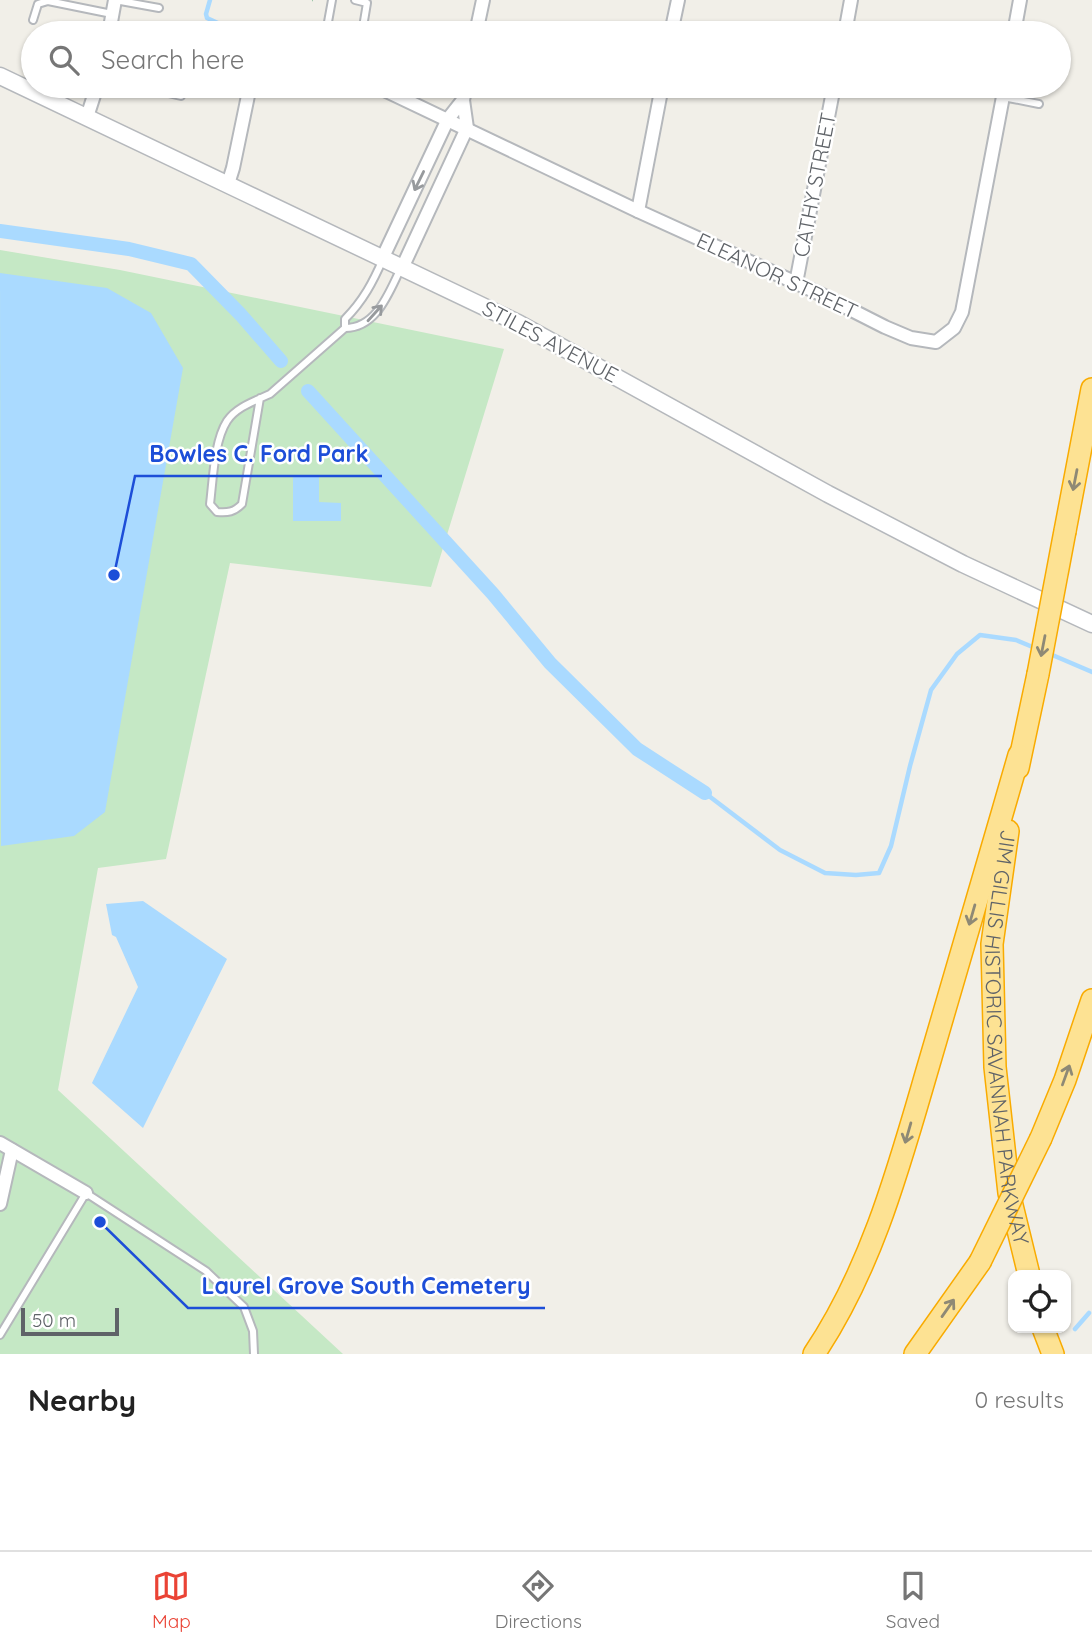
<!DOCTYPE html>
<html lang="en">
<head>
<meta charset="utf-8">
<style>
  body { margin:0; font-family:Quicksand,sans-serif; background:#f6f6f6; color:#222 }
  .controls { position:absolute; right:21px; bottom:21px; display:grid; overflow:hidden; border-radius:14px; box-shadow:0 2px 5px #0004 }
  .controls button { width:63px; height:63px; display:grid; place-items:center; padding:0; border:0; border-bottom:2px solid #e0e0e0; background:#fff; color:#222; font:35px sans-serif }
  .scale { position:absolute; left:21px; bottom:18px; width:98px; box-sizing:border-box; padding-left:7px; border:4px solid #5f6368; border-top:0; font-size:19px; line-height:24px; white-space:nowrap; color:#5f6368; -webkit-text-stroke:5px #fff; paint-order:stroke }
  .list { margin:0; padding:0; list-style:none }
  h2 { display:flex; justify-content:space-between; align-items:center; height:91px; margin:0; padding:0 28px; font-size:30px }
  h2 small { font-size:23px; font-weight:400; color:#767676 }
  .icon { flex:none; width:38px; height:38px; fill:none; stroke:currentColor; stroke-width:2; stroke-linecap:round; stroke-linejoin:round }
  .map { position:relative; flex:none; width:1092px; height:1354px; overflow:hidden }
  .search { position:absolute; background:#fff; box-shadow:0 2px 5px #0004; left:21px; right:21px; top:21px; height:77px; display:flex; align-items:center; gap:18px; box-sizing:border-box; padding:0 24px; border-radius:38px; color:#767676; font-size:26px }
  .sheet { height:196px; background:#fff }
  nav { display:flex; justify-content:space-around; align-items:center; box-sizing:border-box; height:98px; border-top:2px solid #e0e0e0; background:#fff; font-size:19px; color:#767676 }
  nav a { display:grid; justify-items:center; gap:4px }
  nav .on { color:#ea4335 }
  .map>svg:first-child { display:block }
  .green { fill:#c5e8c5 }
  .water { fill:#aadaff }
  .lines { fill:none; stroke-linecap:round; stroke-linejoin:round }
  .stream { stroke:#aadaff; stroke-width:4.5 }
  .canal { stroke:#aadaff; stroke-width:14 }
  .service-casing { stroke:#b5b8bc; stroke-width:10 }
  .minor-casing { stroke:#b5b8bc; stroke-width:16 }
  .tertiary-casing { stroke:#b5b8bc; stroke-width:19 }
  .motorway-casing { stroke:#f9ab00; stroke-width:24 }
  .path { stroke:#9cc7a9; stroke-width:2.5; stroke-dasharray:7 3.5; stroke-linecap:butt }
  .service { stroke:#fff; stroke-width:6 }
  .minor { stroke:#fff; stroke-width:12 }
  .tertiary { stroke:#fff; stroke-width:16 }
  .motorway { stroke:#fde293; stroke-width:21 }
  .motorway-bridge-casing { stroke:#f9ab00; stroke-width:24; stroke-linecap:butt }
  .motorway-bridge { stroke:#fde293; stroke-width:21 }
  .oneway { stroke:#979a9d }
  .oneway2 { stroke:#8e8975 }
  .labels { text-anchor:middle; stroke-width:5; stroke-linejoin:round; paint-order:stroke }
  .street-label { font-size:21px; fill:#5f6368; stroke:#fff }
  .leader { fill:none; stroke:#1d4ed8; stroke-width:2.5 }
  .callout-dot { fill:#1d4ed8; stroke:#fff; stroke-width:2.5 }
  .callout-label { font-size:23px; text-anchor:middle; font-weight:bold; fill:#1d4ed8; stroke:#fff; stroke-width:5; stroke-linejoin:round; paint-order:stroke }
</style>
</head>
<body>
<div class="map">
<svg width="1092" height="1354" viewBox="0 0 1092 1354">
  <rect width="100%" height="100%" fill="#f1efe8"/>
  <polygon class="green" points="0,250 120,270 504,349 431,587 230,563 166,859 98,868 58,1090 343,1354 0,1354"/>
  <g class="water">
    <polygon points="0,273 107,288 151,313 183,368 105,812 74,836 1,846"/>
    <polygon points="293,475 319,475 319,502 341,503 341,521 293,521"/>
    <polygon points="143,901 227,959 143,1128 92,1083 138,987 116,937 112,935 106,904"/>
  </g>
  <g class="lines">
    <g class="stream">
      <polyline points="210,0 206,14 207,18 239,33"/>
      <polyline points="1050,654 1092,672"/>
      <polyline points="705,793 780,850 825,873 856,875 879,873 891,846 910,766 931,690 957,654 980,635 1016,640 1035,648"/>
      <polyline points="1075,1329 1089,1313"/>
    </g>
    <g class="canal">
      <polyline points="0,231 129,249 191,264 241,315 281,361"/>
      <polyline points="308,391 493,594 550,663 637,749 705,793"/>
    </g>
    <g class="service-casing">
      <g id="service">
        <polyline points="115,0 159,8"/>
        <polyline points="355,0 367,3 362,33"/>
        <polyline points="33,20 38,4 48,1 112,14"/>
        <polyline points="326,33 332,0"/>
        <polyline points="138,86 181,96 183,86"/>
        <polyline points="1031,86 1041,87"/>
        <polyline points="1003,97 1039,104"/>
        <path d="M383,259c-10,23 -20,42 -38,60v9c32,0 44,-36 56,-60"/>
        <path d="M260,398l-18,106c-8,8 -14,9 -25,8l-7,-8c3,-24 4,-63 17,-83 9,-14 28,-20 43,-27l75,-66"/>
        <polyline points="0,1335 86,1193 206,1271 244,1307 253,1331 254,1354"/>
      </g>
    </g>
    <g class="minor-casing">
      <g id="minor">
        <polyline points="109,33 115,0"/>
        <polyline points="476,33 483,0"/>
        <polyline points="671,33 678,0"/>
        <polyline points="845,33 851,0"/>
        <polyline points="1014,33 1020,0"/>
        <polyline points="376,86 638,211 814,291 885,327 911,338 936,342 954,328 962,312 1005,86"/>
        <polyline points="87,117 97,86"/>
        <polyline points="228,184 233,168 250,86"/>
        <polyline points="638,211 662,86"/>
        <polyline points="383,257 448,119 463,100"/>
        <polyline points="403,266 467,128 463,100 466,86"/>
        <polyline points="796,283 834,86"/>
        <polyline points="0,1143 86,1193"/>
        <polyline points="0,1204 12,1150"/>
      </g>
    </g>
    <g class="tertiary-casing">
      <polyline id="tertiary" points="0,76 518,323 828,494 963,564 1092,624"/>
    </g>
    <g class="motorway-casing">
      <g id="motorway">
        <polyline points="1065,531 1092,389"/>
        <polyline points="1018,768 1038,674"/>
        <path id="s1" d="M1008,831l-16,113 3,123 14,126 20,82"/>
        <polyline points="1041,1138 1065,1080 1092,1000"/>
        <polyline points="1043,1328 1053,1354"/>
        <path d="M814,1354c60,-89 87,-195 117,-297 29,-100 59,-201 88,-302"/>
        <polyline points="915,1354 980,1262"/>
      </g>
    </g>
    <polyline class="path" points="312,0 313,0"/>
    <use href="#service" class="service"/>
    <use href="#minor" class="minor"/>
    <use href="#tertiary" class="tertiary"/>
    <use href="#motorway" class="motorway"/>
    <g class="motorway-bridge-casing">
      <g id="motorway-bridge">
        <polyline points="1038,674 1065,531"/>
        <polyline points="980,1262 1041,1138"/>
      </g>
    </g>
    <use href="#motorway-bridge" class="motorway-bridge"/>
  </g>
  <defs><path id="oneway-shaft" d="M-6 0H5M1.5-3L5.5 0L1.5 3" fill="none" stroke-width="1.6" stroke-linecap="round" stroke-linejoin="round" transform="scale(1.75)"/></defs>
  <g class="oneway">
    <use href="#oneway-shaft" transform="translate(419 181) rotate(116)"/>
    <use href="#oneway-shaft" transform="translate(375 313) rotate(-48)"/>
  </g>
  <g class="oneway2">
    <use href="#oneway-shaft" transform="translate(1075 480) rotate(101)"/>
    <use href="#oneway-shaft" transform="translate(1043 646) rotate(101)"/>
    <use href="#oneway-shaft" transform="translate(972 915) rotate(106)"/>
    <use href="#oneway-shaft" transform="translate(1066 1075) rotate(-70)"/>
    <use href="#oneway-shaft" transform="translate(908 1133) rotate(106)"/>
    <use href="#oneway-shaft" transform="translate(948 1308) rotate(-55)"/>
  </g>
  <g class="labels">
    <g class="street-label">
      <text transform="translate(815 185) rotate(-79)" y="7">CATHY STREET</text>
      <text transform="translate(777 276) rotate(25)" y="7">ELEANOR STREET</text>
      <text transform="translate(550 342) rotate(28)" y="7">STILES AVENUE</text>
      <text dy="7" stroke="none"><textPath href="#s1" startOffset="208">JIM GILLIS HISTORIC SAVANNAH PARKWAY</textPath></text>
    </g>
  </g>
  <path class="leader" d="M114 575L135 476H382M100 1222L188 1308H545"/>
  <g class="callout-dot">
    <circle cx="114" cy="575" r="7"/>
    <circle cx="100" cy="1222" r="7"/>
  </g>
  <g class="callout-label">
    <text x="259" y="462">Bowles C. Ford Park</text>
    <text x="366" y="1294">Laurel Grove South Cemetery</text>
  </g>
</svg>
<div class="controls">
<button><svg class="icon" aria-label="locate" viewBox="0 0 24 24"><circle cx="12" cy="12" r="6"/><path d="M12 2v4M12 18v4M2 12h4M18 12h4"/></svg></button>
</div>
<div class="scale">50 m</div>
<div class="search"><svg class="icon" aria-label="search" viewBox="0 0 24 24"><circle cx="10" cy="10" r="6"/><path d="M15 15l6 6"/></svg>Search here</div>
</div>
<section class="sheet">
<h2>Nearby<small>0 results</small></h2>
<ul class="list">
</ul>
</section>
<nav>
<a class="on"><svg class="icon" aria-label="map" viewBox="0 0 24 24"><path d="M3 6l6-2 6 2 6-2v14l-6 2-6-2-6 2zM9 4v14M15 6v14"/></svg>Map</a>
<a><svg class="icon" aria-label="directions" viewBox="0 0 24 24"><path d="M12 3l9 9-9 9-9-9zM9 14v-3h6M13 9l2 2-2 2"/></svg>Directions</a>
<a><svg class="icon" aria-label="saved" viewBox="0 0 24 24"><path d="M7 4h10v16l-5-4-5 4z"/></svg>Saved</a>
</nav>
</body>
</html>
